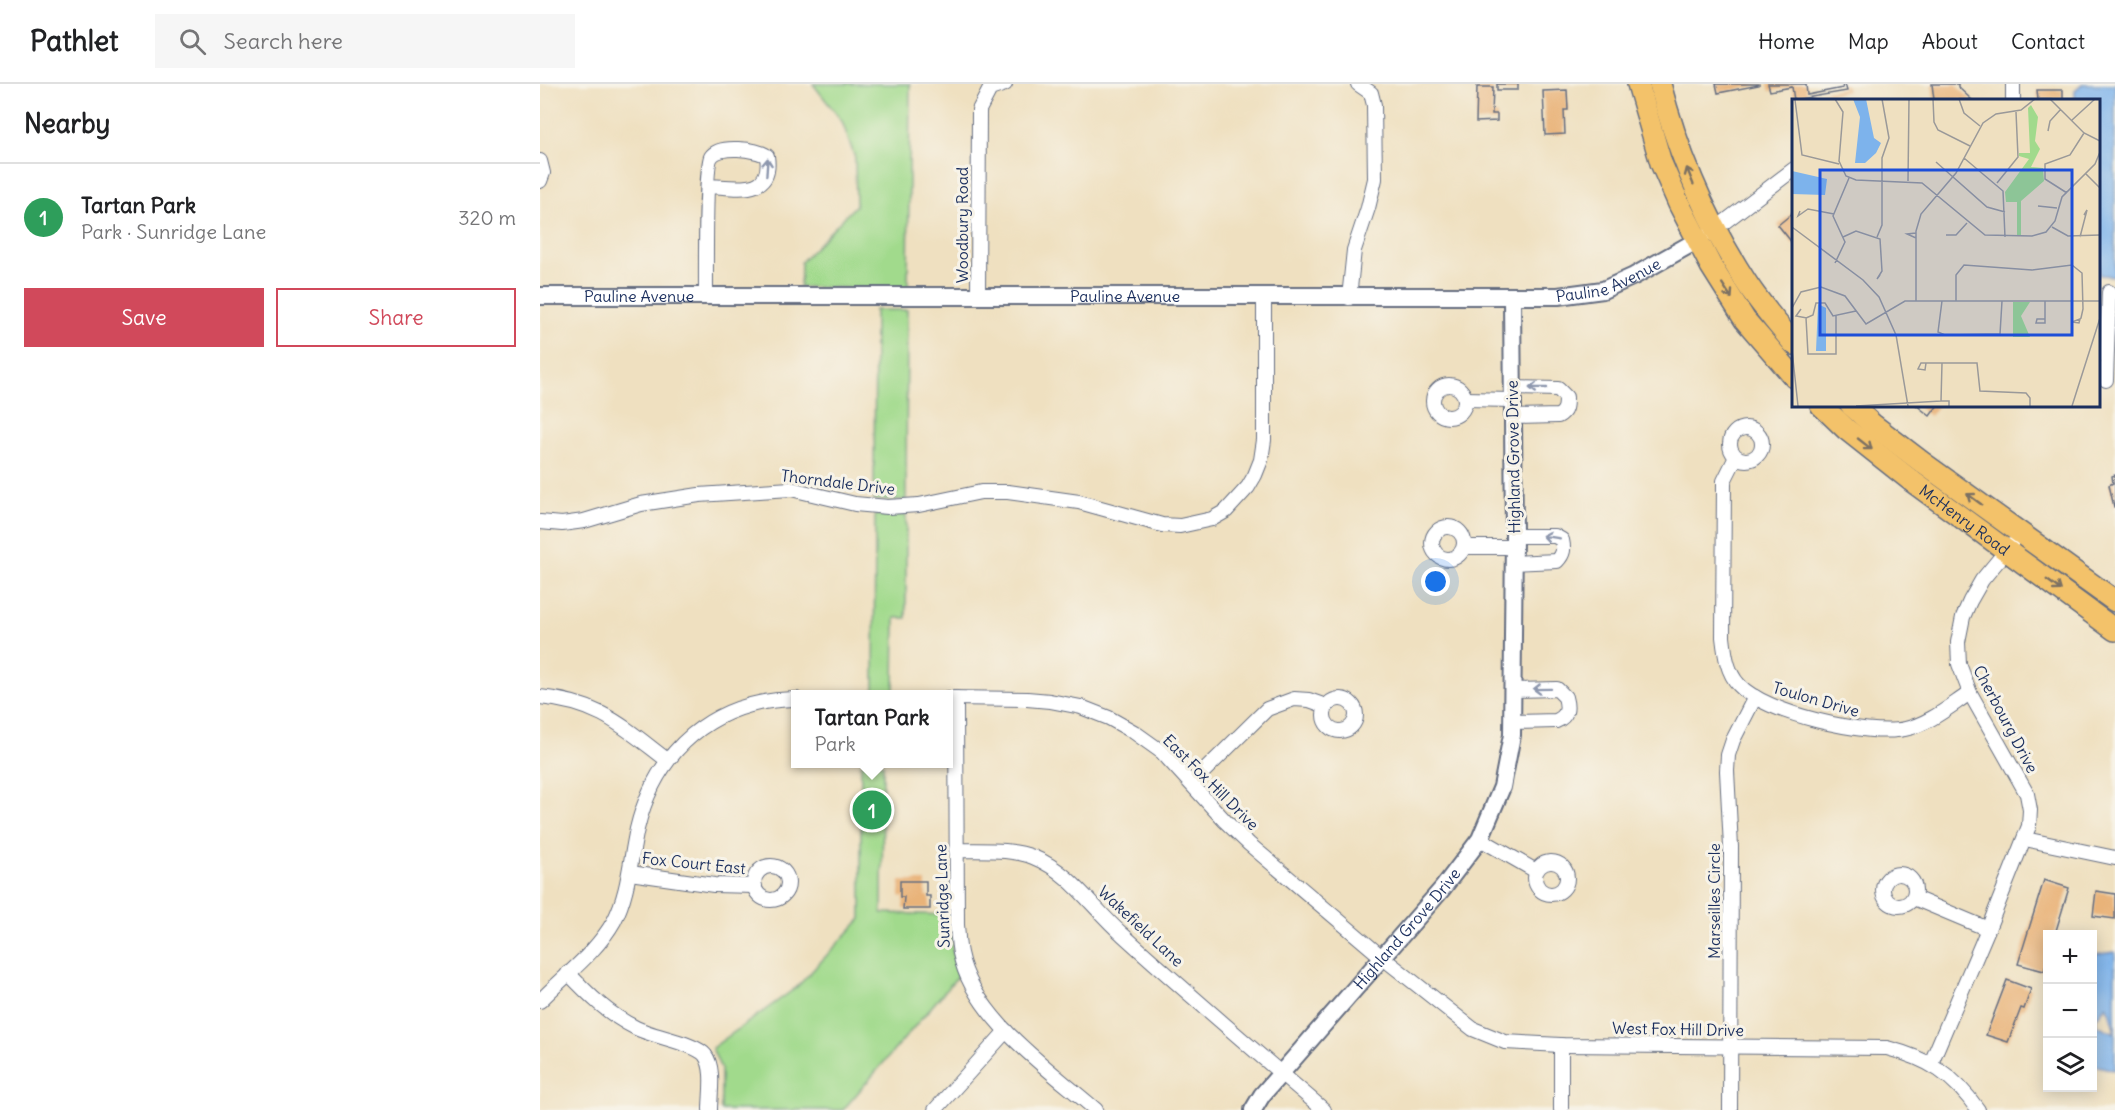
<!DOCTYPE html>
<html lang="en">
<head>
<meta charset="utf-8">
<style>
  body { margin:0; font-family:Delius,sans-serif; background:#f6f6f6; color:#202124 }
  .controls { position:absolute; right:18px; bottom:18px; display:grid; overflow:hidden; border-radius:0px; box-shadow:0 3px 15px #0003 }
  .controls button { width:54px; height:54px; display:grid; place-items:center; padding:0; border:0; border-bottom:2px solid #e0e0e0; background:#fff; color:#202124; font:30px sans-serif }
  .you { position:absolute; left:896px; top:498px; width:21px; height:21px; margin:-15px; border:4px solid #fff; border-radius:50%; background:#1a73e8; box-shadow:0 0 0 9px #1a73e833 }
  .badge { display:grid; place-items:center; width:39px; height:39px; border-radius:50%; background:#d1495b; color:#fff; font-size:20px; font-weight:700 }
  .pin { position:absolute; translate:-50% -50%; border:3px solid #fff; box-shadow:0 2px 6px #0006 }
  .popup { position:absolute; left:251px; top:606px; width:162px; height:78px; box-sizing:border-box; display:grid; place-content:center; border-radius:0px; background:#fff; filter:drop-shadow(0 2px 4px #0005); font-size:20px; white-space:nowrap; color:#757577 }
  .popup b { font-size:22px; color:#202124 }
  .popup::after { content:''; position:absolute; left:50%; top:100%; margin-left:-12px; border:12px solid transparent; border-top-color:#fff }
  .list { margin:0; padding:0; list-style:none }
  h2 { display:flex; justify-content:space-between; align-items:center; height:78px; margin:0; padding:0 24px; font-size:26px }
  h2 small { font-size:20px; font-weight:400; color:#757577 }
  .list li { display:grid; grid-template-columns:39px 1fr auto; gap:18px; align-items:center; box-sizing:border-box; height:108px; padding:0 24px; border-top:2px solid #e0e0e0 }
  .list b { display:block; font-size:22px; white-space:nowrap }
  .list p { margin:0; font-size:20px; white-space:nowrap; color:#757577 }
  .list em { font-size:20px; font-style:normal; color:#757577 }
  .actions { display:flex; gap:12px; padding:18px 24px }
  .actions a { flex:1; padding:14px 0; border:2px solid #d1495b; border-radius:0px; text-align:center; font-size:21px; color:#d1495b }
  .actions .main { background:#d1495b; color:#fff }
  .icon { flex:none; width:33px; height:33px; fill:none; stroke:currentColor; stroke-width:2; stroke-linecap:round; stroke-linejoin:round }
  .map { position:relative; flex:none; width:1575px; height:1026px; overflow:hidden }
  header { display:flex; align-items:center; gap:36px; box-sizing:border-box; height:84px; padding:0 30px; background:#fff; border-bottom:2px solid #e0e0e0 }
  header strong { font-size:28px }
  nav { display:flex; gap:33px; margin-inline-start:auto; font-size:21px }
  .search { width:420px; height:54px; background:#f6f6f6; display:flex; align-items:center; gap:15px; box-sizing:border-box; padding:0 21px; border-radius:0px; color:#757577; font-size:22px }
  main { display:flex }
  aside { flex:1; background:#fff }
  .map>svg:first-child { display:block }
  .green { fill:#a1da8c; stroke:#5e8475; stroke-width:1.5 }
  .water { fill:#7db3ec; stroke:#4c71a5; stroke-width:1.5; fill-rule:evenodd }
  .building { fill:#e9b379 }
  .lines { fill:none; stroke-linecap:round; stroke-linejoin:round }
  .minor-casing { stroke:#656d80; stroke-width:16 }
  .tertiary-casing { stroke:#656d80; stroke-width:20 }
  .primary-casing { stroke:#656d80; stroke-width:24 }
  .minor { stroke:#fff; stroke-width:14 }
  .tertiary { stroke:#fff; stroke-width:16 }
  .primary { stroke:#f3c26a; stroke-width:21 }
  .oneway { stroke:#8d97ae }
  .oneway2 { stroke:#7c7163 }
  .labels { text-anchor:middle; stroke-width:6; stroke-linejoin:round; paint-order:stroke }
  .street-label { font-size:16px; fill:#1b2f5e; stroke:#f7f3e8 }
  .inset-road { fill:none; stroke:#9a9999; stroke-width:1.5 }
  .view { fill:#1d4ed8; fill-opacity:0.15; stroke:#1d4ed8; stroke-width:3 }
  .inset-edge { fill:none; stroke:#1b2f5e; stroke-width:3 }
</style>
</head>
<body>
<header>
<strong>Pathlet</strong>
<div class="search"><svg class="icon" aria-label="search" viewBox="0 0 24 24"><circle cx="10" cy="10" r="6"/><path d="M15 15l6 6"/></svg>Search here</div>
<nav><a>Home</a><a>Map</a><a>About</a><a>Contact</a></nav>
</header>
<main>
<aside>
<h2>Nearby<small></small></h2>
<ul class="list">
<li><span class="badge" style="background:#2e9e5b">1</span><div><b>Tartan Park</b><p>Park · Sunridge Lane</p></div><em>320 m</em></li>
</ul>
<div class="actions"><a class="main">Save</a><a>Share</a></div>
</aside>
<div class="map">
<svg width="1575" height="1026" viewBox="0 0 1575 1026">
  <rect width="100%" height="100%" fill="#f7f3e8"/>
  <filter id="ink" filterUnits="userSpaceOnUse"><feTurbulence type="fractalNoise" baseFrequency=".0167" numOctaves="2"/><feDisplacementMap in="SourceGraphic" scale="12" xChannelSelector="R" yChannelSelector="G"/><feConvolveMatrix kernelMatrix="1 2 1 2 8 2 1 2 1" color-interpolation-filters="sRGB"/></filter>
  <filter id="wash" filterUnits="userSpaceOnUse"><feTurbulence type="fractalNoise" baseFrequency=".008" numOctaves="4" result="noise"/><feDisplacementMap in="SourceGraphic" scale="24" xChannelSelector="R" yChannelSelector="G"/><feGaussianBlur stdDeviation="1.35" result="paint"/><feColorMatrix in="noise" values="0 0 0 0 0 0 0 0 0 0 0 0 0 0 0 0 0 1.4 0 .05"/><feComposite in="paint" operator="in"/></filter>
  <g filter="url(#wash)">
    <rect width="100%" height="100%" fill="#efe0c0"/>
    <g class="green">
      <polygon points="273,0 370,0 368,205 260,203 261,178 316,121 315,74 302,37"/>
      <polygon points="335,226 367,226 366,416 334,416"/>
      <polygon points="335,431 366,431 366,534 355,534 354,608 334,607"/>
      <polygon points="321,680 343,680 342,829 411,831 411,856 417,893 303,1026 181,1026 181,985 172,964 257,903 321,835"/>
    </g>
    <g class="water">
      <polygon points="1543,0 1575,0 1575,192 1559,191 1558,16 1535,16 1535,7"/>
      <path d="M1575,868v118l-22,-5 -1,-110zM1566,922c3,3 9,22 8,27l-17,-8 -1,-7z"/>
    </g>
    <g id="blocks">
      <g class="building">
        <rect x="957" y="0" width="21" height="6"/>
        <polygon points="1176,0 1219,0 1219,1 1178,9"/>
        <polygon points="1228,0 1266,0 1267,11 1303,4 1302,0 1305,0 1307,7 1254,16 1252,3 1230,7"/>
        <polygon points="1392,0 1418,0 1418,3 1432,16 1394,16"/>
        <polygon points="937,3 953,3 952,30 957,30 957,37 936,38"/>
        <polygon points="1027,6 1028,26 1024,26 1025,50 1005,51 1003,7"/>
        <polygon points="1497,6 1523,6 1523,16 1498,16"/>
        <polygon points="1254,128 1254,161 1238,141"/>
        <polygon points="1376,321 1398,321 1390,332"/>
        <polygon points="1575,391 1575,423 1574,423 1569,401 1573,399 1572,392"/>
        <polygon points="1504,796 1529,804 1515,850 1508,850 1508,875 1504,887 1478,880"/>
        <polygon points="360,797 386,797 386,812 390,812 390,825 363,825 364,813 360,813"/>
        <polygon points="1556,807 1575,810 1575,835 1553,832"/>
        <polygon points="1467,896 1491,905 1484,925 1481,924 1468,958 1446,951"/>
      </g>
    </g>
  </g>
  <g filter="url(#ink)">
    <use href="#blocks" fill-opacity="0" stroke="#656d80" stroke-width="1.5"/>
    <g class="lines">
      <g class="minor-casing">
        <g id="minor">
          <polyline points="1473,0 1473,16"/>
          <polyline points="0,77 3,89 0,97"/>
          <polyline points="1170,149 1254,85"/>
          <path d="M166,212c0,-20 -1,-130 5,-139 8,-13 45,-8 56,-1 6,41 -31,31 -59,30"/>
          <polyline points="438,213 439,26 450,5 465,0"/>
          <polyline points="809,214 814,166 828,124 835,95 834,21 831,9 818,0"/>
          <polyline points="1566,296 1569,208"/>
          <circle cx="909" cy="317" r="16"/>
          <path d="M972,304l46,1 8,8c0,9 0,15 -8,19l-46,1"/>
          <polyline points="925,315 972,316"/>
          <circle cx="1206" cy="360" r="16"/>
          <path d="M1196,373l-12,24 -1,156c2,17 4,35 16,48 25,28 129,52 166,44 24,-5 45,-23 65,-36"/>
          <polyline points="0,438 22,440 44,437 101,420 159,411 251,405 315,420 348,423 379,421 441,408 468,408 539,418 622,441 640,442 672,435 686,427 708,403 715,391 721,376 724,356 724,214"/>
          <circle cx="908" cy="459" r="16"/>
          <polyline points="924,463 974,463"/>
          <path d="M974,479l43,-2c7,-7 7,-12 5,-21l-7,-4h-41"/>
          <path d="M0,613c60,6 81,28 127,63"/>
          <path d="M409,614l78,1 23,2 31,6 28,11 25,14 28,20 63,69 24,23 134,114 90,71 32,13 56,3 326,3c42,11 66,26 91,62"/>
          <path d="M416,614l1,227c1,9 1,19 3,28 13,65 88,115 136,157"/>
          <circle cx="800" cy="631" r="16"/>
          <path d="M972,638l44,-1c12,-5 12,-13 9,-24l-8,-8 -45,1"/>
          <polyline points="652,699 727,625 754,615 769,616 786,622"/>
          <polyline points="940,755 996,787"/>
          <polyline points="1485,755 1575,774"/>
          <path d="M416,766c25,1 54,-2 77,7 38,15 60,52 89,77 66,60 134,118 202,176"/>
          <circle cx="1011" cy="794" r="16"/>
          <circle cx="231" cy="799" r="17"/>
          <polyline points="90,789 174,801 215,802"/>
          <circle cx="1359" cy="806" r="16"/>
          <polyline points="1374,814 1448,845"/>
          <path d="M28,889c22,23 40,41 68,55 18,9 59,15 69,27 10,13 5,39 5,55"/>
          <path d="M0,917c25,-26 56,-48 74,-80 15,-29 16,-61 23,-92 19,-79 76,-129 159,-130"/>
          <polyline points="1021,961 1021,1026"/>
          <polyline points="1391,979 1448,845 1489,742 1490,726 1487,710 1430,609 1419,580 1418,558 1423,533 1430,517 1442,496 1471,461"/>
          <polyline points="395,1026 466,947"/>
          <polyline points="1190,1026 1191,763 1187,687 1188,671 1193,656 1215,613"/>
        </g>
      </g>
      <g class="tertiary-casing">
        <g id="tertiary">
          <path id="s1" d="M0,212h1018l45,-6 31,-14 64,-36"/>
          <path id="s2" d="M713,1026l9,-15 180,-206 38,-50 22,-52 10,-52 2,-199 -2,-239"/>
        </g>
      </g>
      <g class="primary-casing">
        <g id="primary">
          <polyline points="1098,0 1121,79 1139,120 1171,182 1205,236 1254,293"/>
          <path d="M1120,0c18,70 47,137 86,198 14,22 32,42 48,62"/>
          <path id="s3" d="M1281,321l25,24 67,53 202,148"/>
          <polyline points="1311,321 1332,340 1383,379 1575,517"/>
        </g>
      </g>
      <use href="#minor" class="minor"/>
      <use href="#tertiary" class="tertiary"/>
      <use href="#primary" class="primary"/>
    </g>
    <defs><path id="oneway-shaft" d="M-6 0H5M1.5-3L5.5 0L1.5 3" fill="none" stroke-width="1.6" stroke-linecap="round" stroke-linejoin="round" transform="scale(1.5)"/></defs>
    <g class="oneway">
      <use href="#oneway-shaft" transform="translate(227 83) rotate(-86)"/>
      <use href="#oneway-shaft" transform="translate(998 304) rotate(180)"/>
      <use href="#oneway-shaft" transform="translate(1011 453) rotate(-171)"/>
      <use href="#oneway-shaft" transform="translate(1002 605) rotate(179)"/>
    </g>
    <g class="oneway2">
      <use href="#oneway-shaft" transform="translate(1150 92) rotate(-112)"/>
      <use href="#oneway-shaft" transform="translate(1187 207) rotate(57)"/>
      <use href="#oneway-shaft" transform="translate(1325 360) rotate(38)"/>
      <use href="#oneway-shaft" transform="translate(1434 415) rotate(-144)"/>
      <use href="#oneway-shaft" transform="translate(1514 501) rotate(36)"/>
    </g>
  </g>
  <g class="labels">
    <g class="street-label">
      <text transform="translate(422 141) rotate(-90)" y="6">Woodbury Road</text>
      <text dy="6" stroke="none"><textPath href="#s1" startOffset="1071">Pauline Avenue</textPath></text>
      <text dy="6" stroke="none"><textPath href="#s1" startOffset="99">Pauline Avenue</textPath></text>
      <text dy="6" stroke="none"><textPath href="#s1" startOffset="585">Pauline Avenue</textPath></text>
      <text transform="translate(973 373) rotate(-91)" y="6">Highland Grove Drive</text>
      <text transform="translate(298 398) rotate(7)" y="6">Thorndale Drive</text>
      <text dy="6" stroke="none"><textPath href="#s3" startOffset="184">McHenry Road</textPath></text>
      <text transform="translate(1276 615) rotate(16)" y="6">Toulon Drive</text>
      <text transform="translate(1466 635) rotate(62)" y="6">Cherbourg Drive</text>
      <text transform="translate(671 698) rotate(45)" y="6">East Fox Hill Drive</text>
      <text transform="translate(154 779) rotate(6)" y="6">Fox Court East</text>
      <text transform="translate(402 812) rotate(-92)" y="6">Sunridge Lane</text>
      <text transform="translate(1174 817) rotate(-90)" y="6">Marseilles Circle</text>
      <text transform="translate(601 842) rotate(43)" y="6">Wakefield Lane</text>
      <text dy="6" stroke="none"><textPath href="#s2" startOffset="238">Highland Grove Drive</textPath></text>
      <text transform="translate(1138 945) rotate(1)" y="6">West Fox Hill Drive</text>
    </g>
  </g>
  <g transform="translate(1252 15)">
    <rect width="308" height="308" fill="#efe0c0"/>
    <path d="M239,6l7,12 -3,24 5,8 -9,18 12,1 1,13 -23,20v34h-4v-33h-11l-1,-10 24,-33 -10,-3v-3h11l-2,-45zM221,203h17l-9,14 9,21h-17z" fill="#a1da8c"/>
    <path d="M61,0h13l8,39 7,5 -5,10 -11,10h-10l5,-46zM0,72l35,8 -2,16 -33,-1zM26,205l8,4v43h-10z" fill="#7db3ec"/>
    <path class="inset-road" d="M43,0l8,13 -4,49 7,15 10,4 66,3 63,52 47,1 14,-4 9,-11 7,-24 33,-33 5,-12M141,0l1,23 4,8 32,16M167,0l5,14 16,13M258,0l34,34 16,8M3,1l7,55 37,9M280,21l23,-21M256,32l2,-10 11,-12M172,59l39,33 2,46M144,63l51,45 18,5M294,75l14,14M116,82l1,-82M205,84l21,-26 -2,-45M275,94l-22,-14v-15l25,-9 14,-22M246,107l19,2M8,112l-2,5 10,-7 26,5M0,128l71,53 16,17 17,38 12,71M260,128l16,9 32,-1M154,136h10l11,-12M51,138l13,-6 24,8 2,32 -5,8 3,-4M85,138l5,-12v-67l7,-20 -7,-39M288,138l7,-27 -3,5M124,139l-9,-4 9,-1M43,164l10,-21 -12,-26 16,-38M124,202v-70l5,-17 35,-41 27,-50 13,-9 25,-4 14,-11M150,202l-4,31 7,3 55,-1 2,-33M164,202v-26l8,-10 68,5 40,-5 10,8 1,36 -2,9 -1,1 -1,4 -7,-1 8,-3M0,209l9,-16 20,-5 24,9 21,28 39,-23h195M9,210l-5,7 11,2M44,217v38h-28l-2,-36 7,-3 3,-12h9l8,13 23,-5M253,220h-8l-1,4h9v-22M0,251l6,56M134,264l-1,7 -7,-1 3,-6h56l3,28 46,2 4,5v8M149,302l1,-38M64,307l85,-5h8v5M280,307l28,-88"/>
    <path class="view" d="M28,71h252v165h-252z"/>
    <rect width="308" height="308" class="inset-edge"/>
  </g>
</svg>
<div class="controls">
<button>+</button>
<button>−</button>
<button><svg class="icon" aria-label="layers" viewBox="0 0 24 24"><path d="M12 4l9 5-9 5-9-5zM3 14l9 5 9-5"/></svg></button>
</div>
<div class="you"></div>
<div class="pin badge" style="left:332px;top:726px;background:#2e9e5b">1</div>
<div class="popup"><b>Tartan Park</b>Park</div>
</div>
</main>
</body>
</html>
